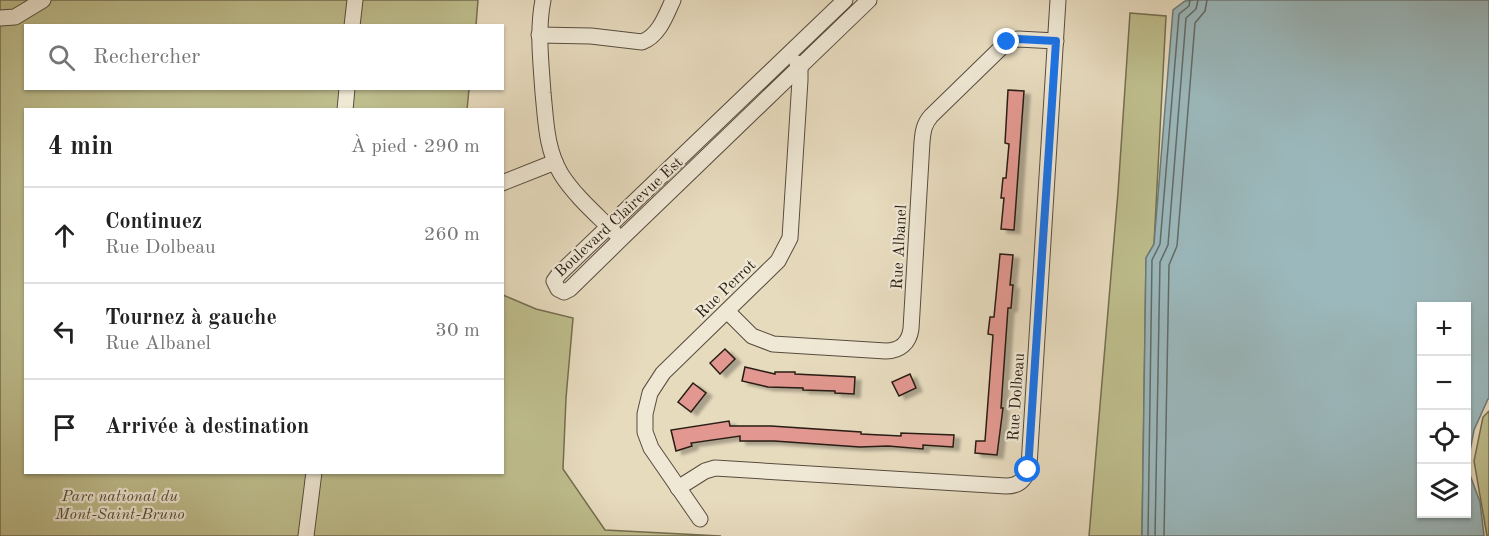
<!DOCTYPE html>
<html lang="fr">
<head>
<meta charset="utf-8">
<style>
  body { margin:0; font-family:"Old Standard TT",serif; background:#f2f2f2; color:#222 }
  .controls { position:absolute; right:18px; bottom:18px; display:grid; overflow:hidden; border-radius:0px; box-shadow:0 2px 4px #0004 }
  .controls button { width:54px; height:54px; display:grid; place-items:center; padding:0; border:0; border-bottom:2px solid #e0e0e0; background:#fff; color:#222; font:30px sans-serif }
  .stop { position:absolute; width:18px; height:18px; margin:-14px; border:4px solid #1a73e8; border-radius:50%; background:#fff }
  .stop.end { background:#1a73e8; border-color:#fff; box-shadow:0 2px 6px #0008 }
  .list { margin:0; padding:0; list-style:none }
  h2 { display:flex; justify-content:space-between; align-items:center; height:78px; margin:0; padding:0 24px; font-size:26px }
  h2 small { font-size:20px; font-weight:400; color:#767676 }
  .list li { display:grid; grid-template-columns:39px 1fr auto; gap:18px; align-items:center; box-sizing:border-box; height:96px; padding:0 24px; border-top:2px solid #e0e0e0 }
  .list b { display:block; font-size:22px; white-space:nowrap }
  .list p { margin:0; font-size:20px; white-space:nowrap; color:#767676 }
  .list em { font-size:20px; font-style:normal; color:#767676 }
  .icon { flex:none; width:33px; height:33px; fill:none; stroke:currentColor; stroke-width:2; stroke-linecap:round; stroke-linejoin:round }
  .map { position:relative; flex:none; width:1489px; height:536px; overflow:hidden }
  .search { position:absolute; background:#fff; box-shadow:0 2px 4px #0004; left:24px; top:24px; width:480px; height:66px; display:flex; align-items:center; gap:15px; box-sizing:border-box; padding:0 21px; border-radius:0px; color:#767676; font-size:22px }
  .panel { position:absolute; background:#fff; box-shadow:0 2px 4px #0004; left:24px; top:108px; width:480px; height:366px; border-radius:0px }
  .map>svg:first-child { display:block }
  .green { fill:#bebd8c; stroke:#746d50; stroke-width:1.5 }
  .water { fill:#9bb8bc; stroke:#6d7a78; stroke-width:1.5; fill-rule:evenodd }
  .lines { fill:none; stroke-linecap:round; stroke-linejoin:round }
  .shore { stroke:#626a68; stroke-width:1.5 }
  .building { fill:#e29890; stroke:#291d13; stroke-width:1.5; filter:url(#shadow) }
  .minor-casing { stroke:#584c3e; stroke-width:17 }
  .minor { stroke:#efe8d5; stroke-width:15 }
  .route { stroke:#1a73e8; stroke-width:8 }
  .labels { text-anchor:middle; stroke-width:4.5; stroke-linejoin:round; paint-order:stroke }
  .street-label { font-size:16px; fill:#291d13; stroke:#efe8d5 }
  .park-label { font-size:16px; font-style:italic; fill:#564d37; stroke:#efe8d5 }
</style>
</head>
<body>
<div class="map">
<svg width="1489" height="536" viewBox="0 0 1489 536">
  <defs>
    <filter id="shadow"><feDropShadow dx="6" dy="3.5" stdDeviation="1.5" flood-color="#0004"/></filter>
  </defs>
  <rect width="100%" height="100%" fill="#e7dbbe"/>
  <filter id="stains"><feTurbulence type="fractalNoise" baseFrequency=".00333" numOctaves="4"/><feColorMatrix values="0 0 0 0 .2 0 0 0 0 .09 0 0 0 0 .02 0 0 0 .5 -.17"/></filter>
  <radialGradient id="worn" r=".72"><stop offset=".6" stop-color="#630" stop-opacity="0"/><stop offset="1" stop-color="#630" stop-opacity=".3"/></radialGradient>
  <g class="green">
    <polygon points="0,0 478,0 476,25 26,26 26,88 469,89 467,110 26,110 26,472 502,472 503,295 536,309 573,318 566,398 563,469 605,530 721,536 0,536"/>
    <polygon points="1130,13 1166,16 1154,244 1146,258 1142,536 1089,536 1118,192"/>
    <polygon points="1489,411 1489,536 1487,536 1474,461 1483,417"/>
  </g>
  <path class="water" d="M1195,0h294v399h-1l-14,31 -7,37 13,35 4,34h-342l4,-278 8,-14 19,-234 12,-9zM1422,306h44v208h-44z"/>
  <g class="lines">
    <g class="shore">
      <polyline points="1148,536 1152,260 1160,244 1179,14 1189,6 1190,0"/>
      <polyline points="1155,536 1160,262 1168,245 1186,18 1196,9 1198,0"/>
      <polyline points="1164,536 1169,265 1177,246 1195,23 1205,11 1207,0"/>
    </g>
  </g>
  <g class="building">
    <polygon points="1008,90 1024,91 1014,230 1001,229 1004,198 1001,198 1003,178 1006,178 1009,144 1005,143"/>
    <polygon points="1000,254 1013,255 1010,285 1013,285 1011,308 1008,308 1001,408 1003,408 997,455 975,453 976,441 985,441 993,335 988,334 990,317 994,317"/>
    <polygon points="725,349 735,359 720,374 710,363"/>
    <polygon points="745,367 775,374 775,372 795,372 795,374 855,377 854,394 835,393 835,391 803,390 803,388 768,387 742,381"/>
    <polygon points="910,374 916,388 899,396 892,382"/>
    <polygon points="693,383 706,393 691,412 678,402"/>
    <polygon points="729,421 730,426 771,426 861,432 861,434 901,436 901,433 954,435 953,447 923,445 923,449 888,446 860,447 774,441 740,441 740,436 691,443 692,446 676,451 671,430"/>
  </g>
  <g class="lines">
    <g class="minor-casing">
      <g id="minor">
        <path d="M543,0c-6,31 -2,62 0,93 3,28 3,56 18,81 14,22 35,40 53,58"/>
        <polyline points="845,0 559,274 554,281 558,289 564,292 570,289 621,239 869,0"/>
        <polyline points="0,18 15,17 43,0"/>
        <polyline points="352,26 355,0"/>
        <path d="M539,35l52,1 51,6c17,-6 24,-27 31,-42"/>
        <polyline points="345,110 347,88"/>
        <polyline points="502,183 555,162"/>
        <path d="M727,311l25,25 21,8 113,7c14,0 23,-8 25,-22l11,-187c1,-11 2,-18 9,-26l76,-74 11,-3 38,2"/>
        <path d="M678,488l27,-17 10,-3 291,18c13,0 20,-7 23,-20l29,-466"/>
        <polyline points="700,519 651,448 645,432 645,414 650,393 663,373 778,261 790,238 800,80 800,67 797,63"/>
        <polyline points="306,536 314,472"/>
      </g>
    </g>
    <use href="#minor" class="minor"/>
  </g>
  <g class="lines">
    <polyline class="route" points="1007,42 1018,39 1056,41 1028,470"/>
  </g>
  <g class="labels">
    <g class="street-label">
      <text transform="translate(618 216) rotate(-43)" y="6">Boulevard Clairevue Est</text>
      <text transform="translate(898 247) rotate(-87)" y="6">Rue Albanel</text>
      <text transform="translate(725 288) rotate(-44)" y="6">Rue Perrot</text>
      <text transform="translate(1015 397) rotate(-86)" y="6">Rue Dolbeau</text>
    </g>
    <g class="park-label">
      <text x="120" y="501">Parc national du<tspan x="120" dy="18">Mont-Saint-Bruno</tspan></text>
    </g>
  </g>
  <rect width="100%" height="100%" filter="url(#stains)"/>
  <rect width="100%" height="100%" fill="url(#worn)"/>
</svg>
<div class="controls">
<button>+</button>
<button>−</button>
<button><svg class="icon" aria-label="locate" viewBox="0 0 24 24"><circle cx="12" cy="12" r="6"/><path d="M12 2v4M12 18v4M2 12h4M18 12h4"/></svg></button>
<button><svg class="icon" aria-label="layers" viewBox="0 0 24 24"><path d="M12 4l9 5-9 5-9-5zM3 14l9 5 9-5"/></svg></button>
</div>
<div class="stop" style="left:1028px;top:470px"></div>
<div class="stop end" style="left:1007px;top:42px"></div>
<div class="search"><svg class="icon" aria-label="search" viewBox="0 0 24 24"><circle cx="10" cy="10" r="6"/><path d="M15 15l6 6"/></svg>Rechercher</div>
<section class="panel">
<h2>4 min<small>À pied · 290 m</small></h2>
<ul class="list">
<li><svg class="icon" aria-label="ahead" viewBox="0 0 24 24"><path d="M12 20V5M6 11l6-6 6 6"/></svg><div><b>Continuez</b><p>Rue Dolbeau</p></div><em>260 m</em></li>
<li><svg class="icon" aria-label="left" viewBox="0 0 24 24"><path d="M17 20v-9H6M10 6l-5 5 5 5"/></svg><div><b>Tournez à gauche</b><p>Rue Albanel</p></div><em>30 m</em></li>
<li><svg class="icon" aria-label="arrive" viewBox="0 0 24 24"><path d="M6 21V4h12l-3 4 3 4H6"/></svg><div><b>Arrivée à destination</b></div></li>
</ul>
</section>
</div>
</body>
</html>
